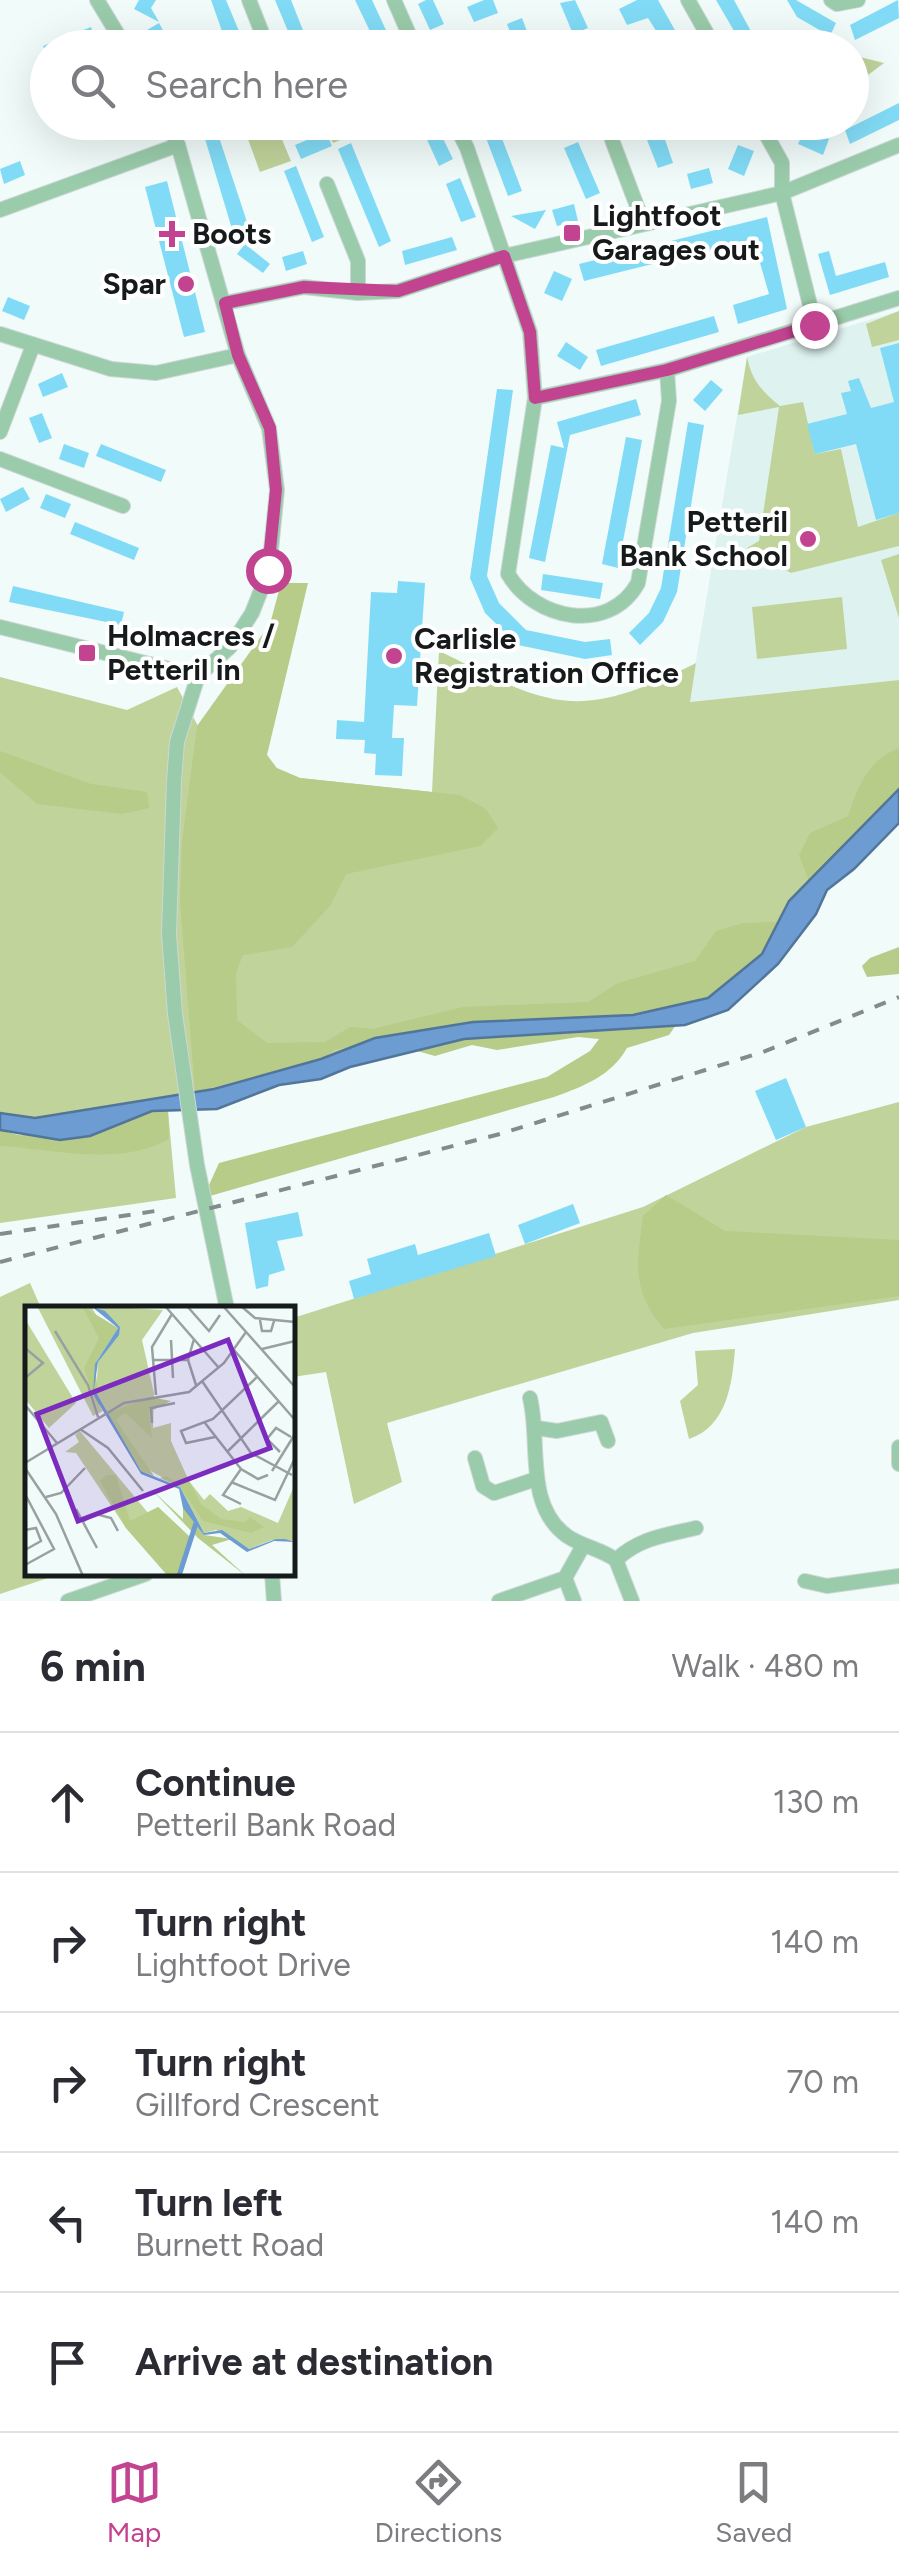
<!DOCTYPE html>
<html lang="en">
<head>
<meta charset="utf-8">
<style>
  body { margin:0; font-family:Figtree,sans-serif; background:#f2f2f3; color:#2b2b33 }
  .stop { position:absolute; width:30px; height:30px; margin:-22px; border:8px solid #c24390; border-radius:50%; background:#fff }
  .stop.end { background:#c24390; border-color:#fff; box-shadow:0 2px 10px #0008 }
  .list { margin:0; padding:0; list-style:none }
  h2 { display:flex; justify-content:space-between; align-items:center; height:130px; margin:0; padding:0 40px; font-size:42px }
  h2 small { font-size:32px; font-weight:400; color:#7c7c81 }
  .list li { display:grid; grid-template-columns:65px 1fr auto; gap:30px; align-items:center; box-sizing:border-box; height:140px; padding:0 40px; border-top:2px solid #e1e1e2 }
  .list b { display:block; font-size:38px; white-space:nowrap }
  .list p { margin:0; font-size:32px; white-space:nowrap; color:#7c7c81 }
  .list em { font-size:32px; font-style:normal; color:#7c7c81 }
  .icon { flex:none; width:55px; height:55px; fill:none; stroke:currentColor; stroke-width:2; stroke-linecap:round; stroke-linejoin:round }
  .map { position:relative; flex:none; width:899px; height:1601px; overflow:hidden }
  .search { position:absolute; background:#fff; box-shadow:0 10px 40px #0002; left:30px; right:30px; top:30px; height:110px; display:flex; align-items:center; gap:25px; box-sizing:border-box; padding:0 35px; border-radius:55px; color:#7c7c81; font-size:38px }
  .sheet { height:830px; background:#fff }
  nav { display:flex; justify-content:space-around; align-items:center; box-sizing:border-box; height:140px; border-top:2px solid #e1e1e2; background:#fff; font-size:28px; color:#7c7c81 }
  nav a { display:grid; justify-items:center; gap:5px }
  nav .on { color:#c24390 }
  .map>svg:first-child { display:block }
  .built { fill:#def2ef }
  .green { fill:#c0d39b }
  .forest { fill:#b6cc88 }
  .water { fill:#6c9cd1; stroke:#52759a; stroke-width:2.5 }
  .building { fill:#82dbf6 }
  .lines { fill:none; stroke-linecap:round; stroke-linejoin:round }
  .minor-casing { stroke:#cdd7d6; stroke-width:16 }
  .minor { stroke:#9acbaa; stroke-width:14 }
  .rail { stroke:#848b8b; stroke-width:4; stroke-dasharray:12 12; stroke-linecap:butt }
  .route { stroke:#c24390; stroke-width:12 }
  .poi-dot { fill:#c24390; stroke:#fff; stroke-width:4 }
  .labels { text-anchor:middle; stroke-width:8; stroke-linejoin:round; paint-order:stroke }
  .poi-label { font-size:30px; font-weight:bold; fill:#161a1a; stroke:#fff; text-anchor:start }
  .inset-river { fill:none; stroke:#6c9cd1; stroke-width:5 }
  .inset-road { fill:none; stroke:#99a1a0; stroke-width:2.5 }
  .view { fill:#7b2cbf; fill-opacity:0.15; stroke:#7b2cbf; stroke-width:5 }
  .inset-edge { fill:none; stroke:#161a1a; stroke-width:5 }
</style>
</head>
<body>
<div class="map">
<svg width="899" height="1601" viewBox="0 0 899 1601">
  <rect width="100%" height="100%" fill="#f0fbfa"/>
  <polygon class="built" points="899,311 899,680 689,702 747,357"/>
  <g class="green">
    <polygon points="852,55 884,63 852,87"/>
    <polygon points="242,123 275,123 291,161 260,172"/>
    <polygon points="324,123 374,123 376,125 333,143"/>
    <polygon points="899,311 899,340 872,347 866,324"/>
    <path d="M747,357c5,24 15,34 33,49l23,-4 12,52 26,-5 17,78 41,-14v33l-108,27 -44,-25 12,-7 20,-134 -41,8z"/>
    <polygon points="899,554 899,618 881,560"/>
    <polygon points="842,597 847,649 757,659 752,607"/>
    <path d="M439,651c39,18 87,48 131,50 44,2 88,-19 126,-38l-6,39 209,-22v109l-110,112 -27,53 -129,61 -160,7 -259,67 -179,29 -35,-5v-436l127,33 50,-23 21,39 69,29 10,13 23,10 132,14z"/>
    <polygon points="899,1102 899,1300 693,1333 387,1423 402,1482 354,1504 326,1372 293,1377 293,1318 643,1207 806,1127"/>
    <polygon points="168,1111 176,1198 0,1223 0,1130 17,1136"/>
    <polygon points="30,1283 41,1308 28,1309 28,1574 60,1574 0,1594 0,1297"/>
    <path d="M735,1349c-3,36 -8,77 -46,90l-9,-38 18,-16 -3,-34z"/>
  </g>
  <g class="forest">
    <polygon points="281,583 308,583 267,755 276,768 300,778 460,795 486,809 498,828 480,846 346,874 330,906 292,947 243,955 236,973 237,1020 267,1043 325,1042 350,1027 372,1029 463,1007 588,1002 618,983 695,961 716,931 743,923 779,922 762,954 708,998 633,1015 473,1022 335,1050 321,1059 195,1092 180,901 182,842 197,726 270,624"/>
    <path d="M899,748v41l-89,95 -11,-29 11,-22 38,-17c10,-30 20,-56 51,-68z"/>
    <polygon points="0,751 91,784 147,792 149,808 122,814 37,804 0,772"/>
    <polygon points="899,947 899,974 867,977 862,966 870,958"/>
    <path d="M676,1025l-7,10 -42,13c-16,28 -43,38 -73,49l-344,99 -1,-11 10,-22 328,-86 43,-26 9,-12 -21,-2 -81,13 -25,-5 -37,11 -18,-5 47,-12z"/>
    <path d="M152,1111h16l1,28c-51,28 -113,10 -169,7v-16c55,18 101,4 152,-19z"/>
    <path d="M666,1195l59,36 174,9v56l-235,33c-33,-39 -27,-65 -21,-113z"/>
  </g>
  <polygon class="water" points="899,789 899,823 854,869 827,890 816,914 778,964 728,1010 685,1025 464,1039 350,1067 321,1079 279,1085 217,1109 152,1111 90,1136 60,1140 0,1130 0,1113 35,1118 214,1089 321,1059 375,1038 473,1022 633,1015 708,998 762,954 789,901"/>
  <g class="building">
    <polygon points="139,0 156,0 151,8 159,22 134,9"/>
    <polygon points="211,0 226,0 246,48 228,48"/>
    <polygon points="275,0 291,0 310,48 295,48"/>
    <polygon points="355,0 372,0 392,43 378,48"/>
    <polygon points="426,0 433,0 444,24 430,30 418,4"/>
    <polygon points="484,0 493,0 498,13 474,22 467,7"/>
    <polygon points="575,0 588,28 573,34 560,3"/>
    <polygon points="637,0 658,0 685,48 667,48 648,18 627,25 619,9"/>
    <polygon points="716,0 734,0 760,48 744,48"/>
    <polygon points="787,0 796,0 836,23 830,36 797,17"/>
    <polygon points="898,0 899,18 855,40 850,25"/>
    <polygon points="522,18 528,34 534,48 516,48 507,24"/>
    <polygon points="159,23 164,32 173,48 158,48 147,30"/>
    <polygon points="91,27 98,48 44,48 43,46"/>
    <polygon points="621,30 629,48 579,48 579,47"/>
    <polygon points="899,103 899,120 850,144 845,130"/>
    <polygon points="200,122 214,122 248,225 232,229"/>
    <polygon points="419,122 435,122 453,159 439,166"/>
    <polygon points="480,122 493,122 501,136 522,191 508,196"/>
    <polygon points="577,122 611,122 612,123 582,135"/>
    <polygon points="640,122 659,122 673,163 658,168"/>
    <polygon points="719,122 748,122 748,123 725,134"/>
    <polygon points="805,129 829,139 823,155 798,144"/>
    <polygon points="326,132 332,146 301,159 295,145"/>
    <polygon points="578,142 600,193 586,199 564,148"/>
    <polygon points="351,143 391,241 379,247 338,149"/>
    <polygon points="738,145 754,151 744,176 728,169"/>
    <polygon points="20,161 25,175 4,184 0,169"/>
    <polygon points="296,166 324,237 312,242 284,171"/>
    <polygon points="709,168 713,183 691,189 687,174"/>
    <polygon points="460,178 476,217 461,222 446,184"/>
    <polygon points="167,181 205,332 184,337 145,187"/>
    <polygon points="574,204 578,221 557,226 552,210"/>
    <polygon points="546,210 535,229 511,216"/>
    <polygon points="767,217 787,309 738,324 733,305 769,294 753,239 584,281 579,264"/>
    <polygon points="452,237 457,250 405,265 402,251"/>
    <polygon points="245,244 270,264 263,273 237,254"/>
    <polygon points="303,251 307,264 286,271 282,257"/>
    <polygon points="829,251 836,276 885,262 889,277 830,295 818,254"/>
    <polygon points="554,271 572,279 562,301 544,293"/>
    <polygon points="8,297 30,306 24,320 2,311"/>
    <polygon points="714,316 719,332 601,366 596,350"/>
    <polygon points="566,342 588,357 580,370 557,356"/>
    <polygon points="899,343 899,513 876,520 856,444 815,454 807,424 847,414 841,393 851,391 848,381 859,378 871,408 894,402 880,348"/>
    <polygon points="62,373 68,387 43,397 38,384"/>
    <polygon points="711,380 723,390 705,411 693,400"/>
    <polygon points="497,389 513,390 487,576 499,603 526,630 585,642 610,639 612,655 585,659 518,645 485,613 470,578"/>
    <polygon points="636,399 641,415 570,435 545,562 529,558 551,445 564,448 557,422"/>
    <polygon points="42,413 52,438 39,443 29,418"/>
    <polygon points="688,422 704,425 677,592 663,622 640,645 629,633 649,613 661,588"/>
    <polygon points="626,437 642,440 618,568 602,564"/>
    <polygon points="64,444 89,453 84,468 59,459"/>
    <polygon points="101,444 166,470 161,482 96,456"/>
    <polygon points="23,487 30,499 6,512 0,499"/>
    <polygon points="46,494 71,504 65,518 40,508"/>
    <polygon points="75,522 139,548 134,560 70,534"/>
    <polygon points="543,574 603,583 600,599 541,590"/>
    <polygon points="398,581 425,583 417,706 394,705 392,738 404,738 402,776 375,775 376,754 364,753 365,740 336,739 337,720 364,722 371,592 397,593"/>
    <polygon points="13,586 124,612 121,625 9,602"/>
    <polygon points="786,1078 806,1127 776,1140 755,1091"/>
    <polygon points="573,1204 580,1223 525,1244 518,1225"/>
    <polygon points="298,1212 303,1236 277,1241 285,1270 269,1275 268,1286 256,1289 245,1223"/>
    <polygon points="489,1233 496,1256 354,1299 349,1281 371,1274 367,1259 415,1244 418,1255"/>
  </g>
  <g class="lines">
    <g class="minor-casing">
      <g id="minor">
        <polyline points="97,0 126,48"/>
        <polyline points="249,0 268,48"/>
        <polyline points="394,0 415,48"/>
        <polyline points="688,0 715,48"/>
        <polyline points="831,0 837,4 858,0"/>
        <polyline points="167,122 178,145 238,355 269,428 277,490 269,570 252,613 230,647 198,676 177,742 174,781 169,934 175,1014 197,1165 227,1309"/>
        <path d="M454,122l13,26 63,184 5,66 -27,176c27,46 101,61 130,9l31,-182 -2,-31"/>
        <polyline points="759,122 782,163 782,193 815,325"/>
        <polyline points="612,140 643,222"/>
        <polyline points="327,184 358,261 358,293"/>
        <polyline points="0,210 178,145"/>
        <polyline points="225,303 304,287 358,293 398,291 504,256 782,193 899,145"/>
        <polyline points="0,334 111,369 156,373 238,355"/>
        <polyline points="535,398 667,370 899,298"/>
        <polyline points="0,432 32,348"/>
        <polyline points="0,459 123,506"/>
        <polyline points="0,627 198,676"/>
        <path d="M530,1398c11,45 -6,107 37,138 16,11 34,13 49,24l16,41"/>
        <polyline points="537,1428 557,1431 601,1422 608,1441"/>
        <polyline points="899,1447 899,1464"/>
        <polyline points="475,1458 483,1486 494,1493 536,1479"/>
        <path d="M616,1560c23,-22 50,-25 80,-32"/>
        <polyline points="272,1574 274,1601"/>
        <polyline points="565,1578 574,1601"/>
        <polyline points="805,1581 827,1586 899,1576"/>
        <polyline points="68,1601 146,1574"/>
        <polyline points="499,1601 565,1578 583,1546"/>
      </g>
    </g>
    <use href="#minor" class="minor"/>
    <g class="rail">
      <polyline points="0,1234 162,1210"/>
      <polyline points="0,1262 500,1134 763,1052 899,997"/>
    </g>
  </g>
  <g class="lines">
    <polyline class="route" points="268,570 276,490 270,428 238,355 225,303 304,287 398,291 504,256 530,332 535,398 667,370 814,325"/>
  </g>
  <g class="poi-dot">
    <rect x="562" y="223" width="20" height="20" rx="5"/>
    <path d="M167 219h10v10h10v10h-10v10h-10v-10h-10v-10h10z"/>
    <circle cx="186" cy="284" r="10"/>
    <circle cx="808" cy="539" r="10"/>
    <rect x="77" y="643" width="20" height="20" rx="5"/>
    <circle cx="394" cy="656" r="10"/>
  </g>
  <g class="labels">
    <g class="poi-label">
      <text x="592" y="226">Lightfoot<tspan x="592" dy="34">Garages out</tspan></text>
      <text x="192" y="244">Boots</text>
      <text x="166" y="294" text-anchor="end">Spar</text>
      <text x="788" y="532" text-anchor="end">Petteril<tspan x="788" dy="34">Bank School</tspan></text>
      <text x="107" y="646">Holmacres /<tspan x="107" dy="34">Petteril in</tspan></text>
      <text x="414" y="649">Carlisle<tspan x="414" dy="34">Registration Office</tspan></text>
    </g>
  </g>
  <g transform="translate(25 1306)">
    <rect width="270" height="270" fill="#f0fbfa"/>
    <path d="M12,0h54l19,33 -13,19 -4,36 10,17 -10,5zM72,0l66,4 -21,30 12,53 -1,35 18,-5v18l18,40 15,19 6,-6 18,17 13,-4 37,16 17,-39v57l-23,-1 -23,9 -33,-19 -12,3 -24,-46 -44,-24 -40,-67 2,-34 22,-35zM0,13l51,84 -27,25 -24,-29zM55,125l69,83 9,-7 34,32 -12,37h-12l-42,-48 -50,-75 -11,-1 14,-10 -4,-7z" fill="#c0d39b"/>
    <path d="M57,0l36,22 -23,36 5,49 -16,-45 15,-30zM125,91l21,4 -22,11 3,26 -27,-25 -9,7 38,56 -13,-5 -35,-57zM81,169h10l14,46 28,-14 34,32 -12,37h-12l-42,-48 -26,-47zM141,170l16,9 1,-6 6,2 12,23 20,15 24,3 5,-5 14,10 -13,6 -48,-12 -23,-34 -20,-9zM126,183l32,30v-11l10,7 11,20 28,4 -20,6 34,31 -48,-38z" fill="#b6cc88"/>
    <path d="M66,0l14,5 15,16 -1,8 -21,27 -4,27 47,82 39,16 24,46 18,-3 27,19 27,-10h9l10,3 -21,-1 -27,11 -27,-19 -16,2 -21,-27 -4,-19 -38,-15 -48,-80 2,-30 23,-36z" fill="#6c9cd1"/>
    <path class="inset-river" d="M154,270l17,-53"/>
    <path class="inset-road" d="M140,0l54,62M162,0l22,25 11,-16M198,0l72,81M216,0l14,12 40,4M235,14l2,11h9l3,-10M30,25l33,54 10,32M169,33l-6,21 8,25M146,34l2,38M0,42l18,15 -18,15M237,43l33,-8M209,44l61,70M127,54h36M177,75l49,72 41,22M131,89l-4,-48 20,-33M0,99l32,38M127,117l-1,-15 24,-5M180,117l36,46 17,10 10,-4M55,123l28,19 35,43M190,131l-29,6 -5,-12 32,-12 45,-43M202,146l52,-51M255,146l-13,-13 9,-11 15,9M0,157l99,-60 65,-11 35,-29 22,-31M0,162l31,46 27,62M247,165l23,-37M206,176l44,18 20,-42M0,188l29,55 -29,16M21,191l15,-4 24,-25M216,198l-18,-9 18,-26M51,203l21,39M57,216l14,-8 15,4 7,13M0,224l11,-2 5,13 -16,9"/>
    <path class="view" d="M203,34l42,108 -192,73 -41,-107z"/>
    <rect width="270" height="270" class="inset-edge"/>
  </g>
</svg>
<div class="stop" style="left:268px;top:570px"></div>
<div class="stop end" style="left:814px;top:325px"></div>
<div class="search"><svg class="icon" aria-label="search" viewBox="0 0 24 24"><circle cx="10" cy="10" r="6"/><path d="M15 15l6 6"/></svg>Search here</div>
</div>
<section class="sheet">
<h2>6 min<small>Walk · 480 m</small></h2>
<ul class="list">
<li><svg class="icon" aria-label="ahead" viewBox="0 0 24 24"><path d="M12 20V5M6 11l6-6 6 6"/></svg><div><b>Continue</b><p>Petteril Bank Road</p></div><em>130 m</em></li>
<li><svg class="icon" aria-label="right" viewBox="0 0 24 24"><path d="M7 20v-9h11M14 6l5 5-5 5"/></svg><div><b>Turn right</b><p>Lightfoot Drive</p></div><em>140 m</em></li>
<li><svg class="icon" aria-label="right" viewBox="0 0 24 24"><path d="M7 20v-9h11M14 6l5 5-5 5"/></svg><div><b>Turn right</b><p>Gillford Crescent</p></div><em>70 m</em></li>
<li><svg class="icon" aria-label="left" viewBox="0 0 24 24"><path d="M17 20v-9H6M10 6l-5 5 5 5"/></svg><div><b>Turn left</b><p>Burnett Road</p></div><em>140 m</em></li>
<li><svg class="icon" aria-label="arrive" viewBox="0 0 24 24"><path d="M6 21V4h12l-3 4 3 4H6"/></svg><div><b>Arrive at destination</b></div></li>
</ul>
</section>
<nav>
<a class="on"><svg class="icon" aria-label="map" viewBox="0 0 24 24"><path d="M3 6l6-2 6 2 6-2v14l-6 2-6-2-6 2zM9 4v14M15 6v14"/></svg>Map</a>
<a><svg class="icon" aria-label="directions" viewBox="0 0 24 24"><path d="M12 3l9 9-9 9-9-9zM9 14v-3h6M13 9l2 2-2 2"/></svg>Directions</a>
<a><svg class="icon" aria-label="saved" viewBox="0 0 24 24"><path d="M7 4h10v16l-5-4-5 4z"/></svg>Saved</a>
</nav>
</body>
</html>
